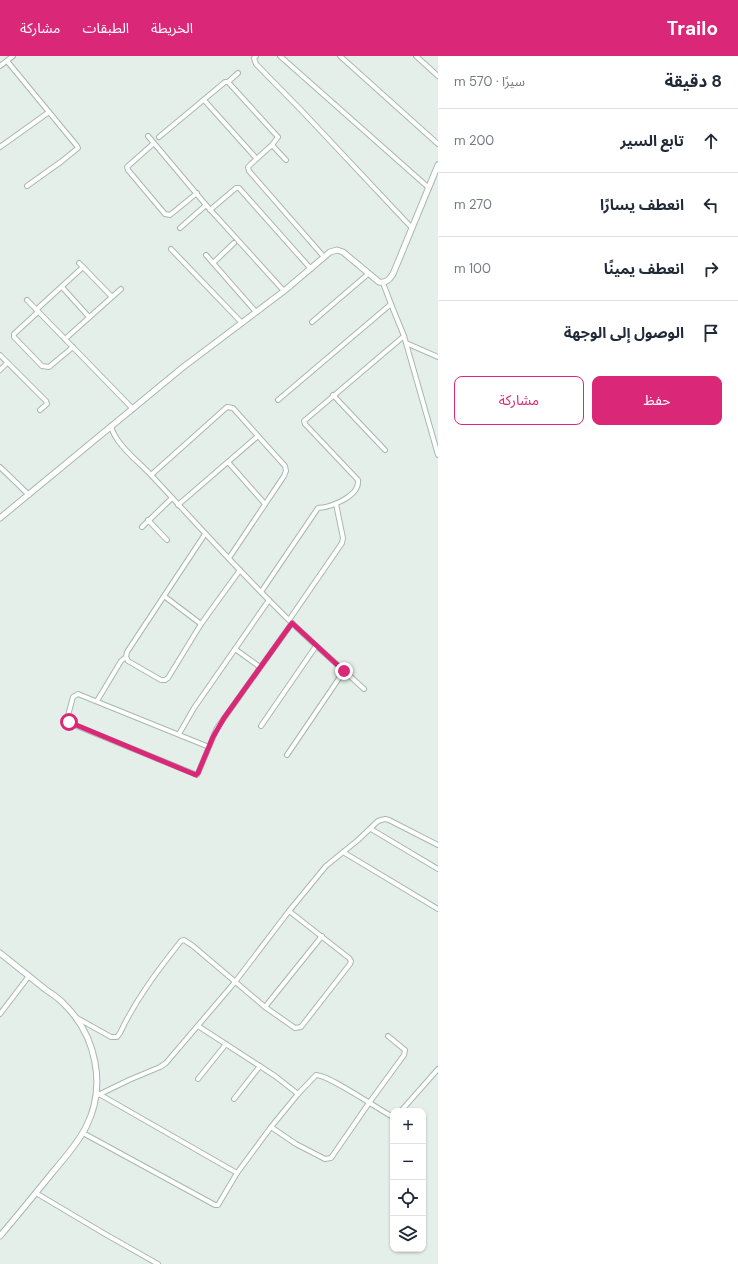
<!DOCTYPE html>
<html lang="ar">
<head>
<meta charset="utf-8">
<style>
  body { margin:0; font-family:"DM Sans","Noto Sans Arabic",sans-serif; background:#f2f2f3; color:#1f2937; direction:rtl }
  .controls { position:absolute; right:12px; bottom:12px; display:grid; overflow:hidden; border-radius:8px; box-shadow:0 1px 3px #0004 }
  .controls button { width:36px; height:36px; display:grid; place-items:center; padding:0; border:0; border-bottom:1px solid #e0e1e3; background:#fff; color:#1f2937; font:20px sans-serif }
  .stop { position:absolute; width:12px; height:12px; margin:-9px; border:3px solid #db2777; border-radius:50%; background:#fff }
  .stop.end { background:#db2777; border-color:#fff; box-shadow:0 1px 4px #0008 }
  .list { margin:0; padding:0; list-style:none }
  h2 { display:flex; justify-content:space-between; align-items:center; height:52px; margin:0; padding:0 16px; font-size:17px }
  h2 small { font-size:13px; font-weight:400; color:#747a83 }
  .list li { display:grid; grid-template-columns:26px 1fr auto; gap:12px; align-items:center; box-sizing:border-box; height:64px; padding:0 16px; border-top:1px solid #e0e1e3 }
  .list b { display:block; font-size:15px; white-space:nowrap }
  .list em { font-size:13px; font-style:normal; color:#747a83 }
  .actions { display:flex; gap:8px; padding:12px 16px }
  .actions a { flex:1; padding:9px 0; border:1px solid #db2777; border-radius:8px; text-align:center; font-size:14px; color:#db2777 }
  .actions .main { background:#db2777; color:#fff }
  .icon { flex:none; width:22px; height:22px; fill:none; stroke:currentColor; stroke-width:2; stroke-linecap:round; stroke-linejoin:round }
  .map { position:relative; flex:none; width:438px; height:1208px; overflow:hidden; direction:ltr }
  header { display:flex; align-items:center; gap:24px; box-sizing:border-box; height:56px; padding:0 20px; background:#db2777; color:#fff }
  header strong { font-size:19px }
  nav { display:flex; gap:22px; margin-inline-start:auto; font-size:14px }
  main { display:flex }
  aside { flex:1; background:#fff }
  .map>svg:first-child { display:block }
  .lines { fill:none; stroke-linecap:round; stroke-linejoin:round }
  .minor-casing { stroke:#a7b8b1; stroke-width:6 }
  .tertiary-casing { stroke:#a7b8b1; stroke-width:7 }
  .minor { stroke:#fff; stroke-width:4 }
  .tertiary { stroke:#fff; stroke-width:5 }
  .route { stroke:#db2777; stroke-width:5 }
</style>
</head>
<body>
<header>
<strong>Trailo</strong>
<nav><a>الخريطة</a><a>الطبقات</a><a>مشاركة</a></nav>
</header>
<main>
<aside>
<h2>8 دقيقة<small>سيرًا · 570 m</small></h2>
<ul class="list">
<li><svg class="icon" aria-label="ahead" viewBox="0 0 24 24"><path d="M12 20V5M6 11l6-6 6 6"/></svg><div><b>تابع السير</b></div><em>200 m</em></li>
<li><svg class="icon" aria-label="left" viewBox="0 0 24 24"><path d="M17 20v-9H6M10 6l-5 5 5 5"/></svg><div><b>انعطف يسارًا</b></div><em>270 m</em></li>
<li><svg class="icon" aria-label="right" viewBox="0 0 24 24"><path d="M7 20v-9h11M14 6l5 5-5 5"/></svg><div><b>انعطف يمينًا</b></div><em>100 m</em></li>
<li><svg class="icon" aria-label="arrive" viewBox="0 0 24 24"><path d="M6 21V4h12l-3 4 3 4H6"/></svg><div><b>الوصول إلى الوجهة</b></div></li>
</ul>
<div class="actions"><a class="main">حفظ</a><a>مشاركة</a></div>
</aside>
<div class="map">
<svg width="438" height="1208" viewBox="0 0 438 1208">
  <rect width="100%" height="100%" fill="#e5efea"/>
  <g class="lines">
    <g class="minor-casing">
      <g id="minor">
        <polyline points="256,0 254,2 256,8 302,55 412,172"/>
        <polyline points="280,0 429,132"/>
        <polyline points="340,0 438,88"/>
        <polyline points="416,0 438,20"/>
        <polyline points="7,5 77,90 78,92 62,105 27,130"/>
        <polyline points="0,10 13,0"/>
        <polyline points="228,26 238,17"/>
        <polyline points="204,44 256,102"/>
        <polyline points="148,80 206,149 284,235"/>
        <polyline points="159,81 225,26 228,26 278,81 272,89"/>
        <polyline points="154,87 127,111 128,114 165,158 170,159 197,137"/>
        <polyline points="0,91 49,56"/>
        <polyline points="286,104 272,89 251,108 248,111 249,115 324,201"/>
        <polyline points="210,154 236,132 239,132 311,213"/>
        <polyline points="180,172 206,149"/>
        <polyline points="171,193 242,267"/>
        <polyline points="206,199 256,256"/>
        <polyline points="213,207 234,187"/>
        <polyline points="83,211 112,241"/>
        <polyline points="383,227 391,248 404,280 438,399"/>
        <polyline points="62,231 89,261"/>
        <polyline points="27,244 133,353"/>
        <polyline points="36,254 83,211 79,207"/>
        <polyline points="38,256 14,278 14,281 42,310 49,311 73,291"/>
        <polyline points="312,266 368,218"/>
        <polyline points="65,283 121,233"/>
        <polyline points="406,287 438,301"/>
        <polyline points="0,299 46,345 47,348 40,354"/>
        <polyline points="0,314 7,307"/>
        <polyline points="333,339 385,394"/>
        <polyline points="278,344 391,248"/>
        <path d="M111,370c4,18 27,35 40,49 47,50 92,101 142,149 23,22 47,43 71,65"/>
        <polyline points="228,406 265,448"/>
        <polyline points="0,411 29,439"/>
        <polyline points="151,419 227,351 233,352 285,410 286,415 284,420 229,502"/>
        <polyline points="178,449 258,380"/>
        <polyline points="148,464 167,484"/>
        <polyline points="142,471 172,442"/>
        <polyline points="205,478 127,596 126,601 128,605 161,624 165,624 168,622 201,568 240,514"/>
        <path d="M261,536l57,-84c14,-1 42,-12 40,-28l-53,-56 -1,-3 100,-85"/>
        <polyline points="164,540 201,568"/>
        <polyline points="289,564 342,487 343,482 336,448"/>
        <polyline points="235,593 260,611"/>
        <polyline points="97,645 121,605 126,601"/>
        <polyline points="261,670 316,590"/>
        <polyline points="179,678 194,652 269,544"/>
        <polyline points="209,691 78,638 73,641 67,663 68,666 72,668 197,719 198,717 217,672 292,567"/>
        <polyline points="287,699 344,615"/>
        <polyline points="371,773 438,813"/>
        <polyline points="343,796 438,853"/>
        <polyline points="265,951 322,880"/>
        <polyline points="0,958 29,920"/>
        <path d="M77,962l34,19h6l3,-4c16,-34 38,-63 61,-92l3,-1 9,6 72,61 30,21 6,-1 49,-63 1,-3 -2,-3 -60,-47"/>
        <polyline points="198,970 275,1020 298,1038"/>
        <polyline points="198,1023 226,988"/>
        <polyline points="96,1040 129,1024 160,1011 166,1007 235,926 289,855 326,810 358,784 378,765 385,763 389,764 438,789"/>
        <polyline points="234,1043 260,1010"/>
        <polyline points="401,1055 438,1013"/>
        <polyline points="271,1071 296,1088 325,1103 331,1102 369,1047 404,999 405,994 388,980"/>
        <polyline points="83,1077 215,1149 218,1149 237,1117 99,1038"/>
        <path d="M237,1117l34,-46 27,-33 18,-19c13,0 62,34 77,42"/>
        <polyline points="36,1137 105,1178 158,1208"/>
      </g>
    </g>
    <g class="tertiary-casing">
      <g id="tertiary">
        <path d="M0,462l182,-150 102,-77 46,-39 7,-2 6,2 36,30c7,1 10,-2 14,-8l45,-109"/>
        <path d="M0,897c15,12 30,24 45,36 7,5 14,9 19,15 32,31 43,82 22,123 -8,16 -22,32 -34,46 -17,21 -34,42 -52,63"/>
      </g>
    </g>
    <use href="#minor" class="minor"/>
    <use href="#tertiary" class="tertiary"/>
  </g>
  <g class="lines">
    <polyline class="route" points="69,666 196,719 198,717 213,681 224,662 292,567 344,615"/>
  </g>
</svg>
<div class="controls">
<button>+</button>
<button>−</button>
<button><svg class="icon" aria-label="locate" viewBox="0 0 24 24"><circle cx="12" cy="12" r="6"/><path d="M12 2v4M12 18v4M2 12h4M18 12h4"/></svg></button>
<button><svg class="icon" aria-label="layers" viewBox="0 0 24 24"><path d="M12 4l9 5-9 5-9-5zM3 14l9 5 9-5"/></svg></button>
</div>
<div class="stop" style="left:69px;top:666px"></div>
<div class="stop end" style="left:344px;top:615px"></div>
</div>
</main>
</body>
</html>
